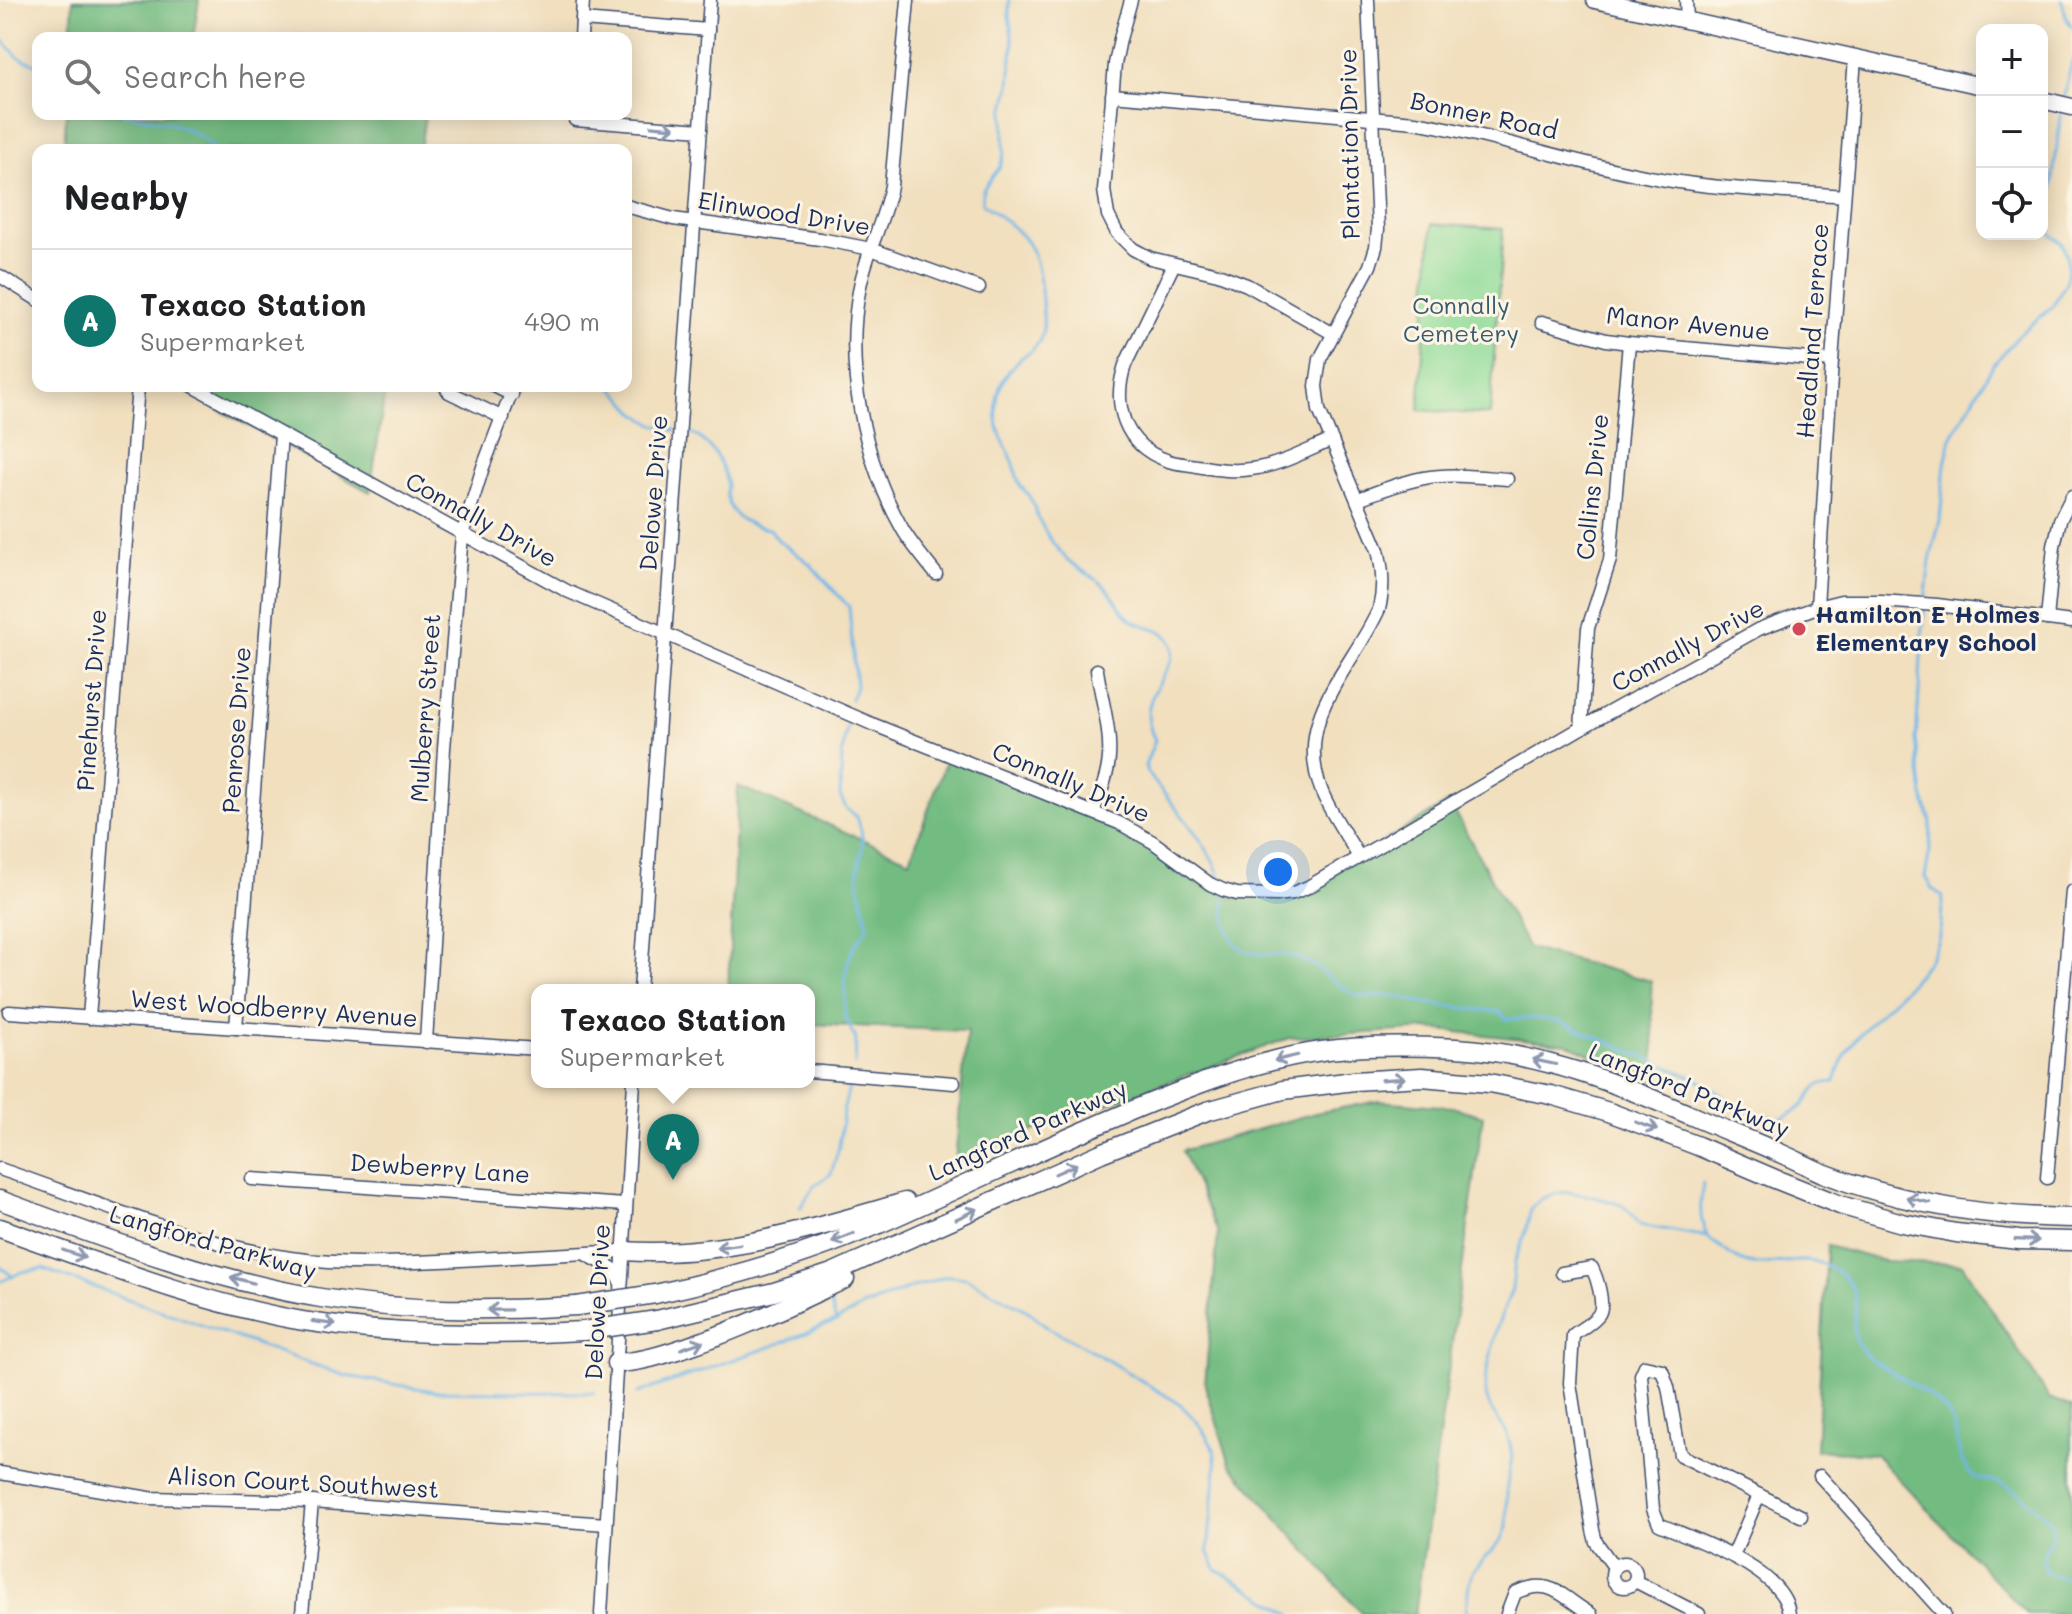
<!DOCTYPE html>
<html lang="en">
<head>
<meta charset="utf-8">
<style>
  body { margin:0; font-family:Mali,sans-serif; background:#f2f2f2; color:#202124 }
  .controls { position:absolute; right:24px; top:24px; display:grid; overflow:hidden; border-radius:16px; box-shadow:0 4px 20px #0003 }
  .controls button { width:72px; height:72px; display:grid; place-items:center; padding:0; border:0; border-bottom:2px solid #e0e0e0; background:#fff; color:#202124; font:40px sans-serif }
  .you { position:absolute; left:1278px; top:872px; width:28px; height:28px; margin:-20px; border:6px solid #fff; border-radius:50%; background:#1a73e8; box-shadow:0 0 0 12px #1a73e833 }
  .badge { display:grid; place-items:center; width:52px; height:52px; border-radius:50%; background:#0f766e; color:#fff; font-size:26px; font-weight:700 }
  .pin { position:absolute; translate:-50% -66px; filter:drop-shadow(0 2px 4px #0008) }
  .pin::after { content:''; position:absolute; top:42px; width:28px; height:24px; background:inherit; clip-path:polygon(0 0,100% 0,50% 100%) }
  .popup { position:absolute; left:531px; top:984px; width:284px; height:104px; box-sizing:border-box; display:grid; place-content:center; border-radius:16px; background:#fff; filter:drop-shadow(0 2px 6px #0005); font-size:26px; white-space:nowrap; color:#757577 }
  .popup b { font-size:30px; color:#202124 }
  .popup::after { content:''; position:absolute; left:50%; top:100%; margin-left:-16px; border:16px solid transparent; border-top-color:#fff }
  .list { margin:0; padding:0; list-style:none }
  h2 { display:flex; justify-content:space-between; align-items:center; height:104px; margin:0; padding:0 32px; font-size:34px }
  h2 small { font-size:26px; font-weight:400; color:#757577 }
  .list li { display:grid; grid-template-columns:52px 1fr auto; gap:24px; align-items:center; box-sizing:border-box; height:144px; padding:0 32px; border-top:2px solid #e0e0e0 }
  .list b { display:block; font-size:30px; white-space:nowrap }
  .list p { margin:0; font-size:26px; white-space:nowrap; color:#757577 }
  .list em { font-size:26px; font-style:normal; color:#757577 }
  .icon { flex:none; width:44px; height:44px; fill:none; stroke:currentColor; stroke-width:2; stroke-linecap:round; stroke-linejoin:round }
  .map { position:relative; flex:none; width:2072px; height:1614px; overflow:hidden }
  .search { position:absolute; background:#fff; box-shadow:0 4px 20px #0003; left:32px; top:32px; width:600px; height:88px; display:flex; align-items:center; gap:20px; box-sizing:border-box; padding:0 28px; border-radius:16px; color:#757577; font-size:30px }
  .panel { position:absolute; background:#fff; box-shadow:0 4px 20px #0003; left:32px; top:144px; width:600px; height:248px; border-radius:16px }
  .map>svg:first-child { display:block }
  .green { fill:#8fdc99; stroke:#55867c; stroke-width:2 }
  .forest { fill:#73bc81; stroke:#477670; stroke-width:2 }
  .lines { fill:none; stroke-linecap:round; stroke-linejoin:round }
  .stream { stroke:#71b7e8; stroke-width:3 }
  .minor-casing { stroke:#3b496c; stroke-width:15 }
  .major-casing { stroke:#3b496c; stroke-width:19 }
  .highway-casing { stroke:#3b496c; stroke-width:21 }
  .minor { stroke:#fff; stroke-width:12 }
  .major { stroke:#fff; stroke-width:16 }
  .highway { stroke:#fff; stroke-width:18 }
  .highway-bridge-casing { stroke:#3b496c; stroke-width:21; stroke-linecap:butt }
  .highway-bridge { stroke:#fff; stroke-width:18 }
  .oneway { stroke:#8d97ae }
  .poi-dot { fill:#d1495b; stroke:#fcf5e5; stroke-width:3 }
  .labels { text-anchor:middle; stroke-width:6; stroke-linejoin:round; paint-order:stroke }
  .street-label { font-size:24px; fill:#1b2f5e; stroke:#fcf5e5 }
  .park-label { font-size:24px; fill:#385a6d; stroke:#fcf5e5 }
  .poi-label { font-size:24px; font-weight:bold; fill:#1b2f5e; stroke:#fcf5e5; text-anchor:start }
</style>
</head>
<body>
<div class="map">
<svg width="2072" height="1614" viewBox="0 0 2072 1614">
  <rect width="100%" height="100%" fill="#fcf5e5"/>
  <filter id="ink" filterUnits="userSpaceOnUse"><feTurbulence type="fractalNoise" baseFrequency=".0125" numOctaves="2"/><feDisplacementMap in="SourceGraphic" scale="16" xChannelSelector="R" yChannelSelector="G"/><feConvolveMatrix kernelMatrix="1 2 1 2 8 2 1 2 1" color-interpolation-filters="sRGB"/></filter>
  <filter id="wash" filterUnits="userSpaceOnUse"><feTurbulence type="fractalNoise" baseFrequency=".006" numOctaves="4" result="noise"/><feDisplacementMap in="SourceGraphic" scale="32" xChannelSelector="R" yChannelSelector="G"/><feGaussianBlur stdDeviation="1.8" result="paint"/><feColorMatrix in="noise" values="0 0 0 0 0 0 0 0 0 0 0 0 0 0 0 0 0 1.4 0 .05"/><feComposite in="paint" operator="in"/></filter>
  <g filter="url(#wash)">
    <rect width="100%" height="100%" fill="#f1dfbe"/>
    <polygon class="green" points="1432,224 1503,229 1490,415 1419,410"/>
    <g class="forest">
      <polygon points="73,0 199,0 193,38 71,38"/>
      <polygon points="66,114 420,114 425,116 420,150 64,150"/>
      <polygon points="176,386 386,386 370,492"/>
      <polygon points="947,758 1099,817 1172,858 1232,898 1294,895 1450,802 1528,948 1651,981 1655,1084 1568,1044 1429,1029 1289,1038 1011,1139 955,1162 967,1031 809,1024 809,990 728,990 738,786 910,860"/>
      <polygon points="1379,1101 1452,1107 1483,1116 1415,1614 1362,1614 1230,1464 1205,1385 1218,1232 1182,1151 1315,1113"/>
      <polygon points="1827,1246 1884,1261 1962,1264 2049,1398 2072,1407 2072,1614 2027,1614 1875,1454 1816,1450"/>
    </g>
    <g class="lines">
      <g class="stream">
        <path d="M1009,0v16l4,27 -3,42 -6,27v42l-4,13 -17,22 -1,14c45,33 56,41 60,98 1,15 4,29 -4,42 -5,8 -11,10 -18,16 -18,16 -26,36 -23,60 1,17 11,29 17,45 2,7 3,17 7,23 5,6 4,2 8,9 4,7 6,15 10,23 5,12 14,25 23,35 12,15 31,20 43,33 11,10 15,25 27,33 11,8 29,6 37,19 19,30 -40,52 -14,101l-10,26c6,14 13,20 22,31 22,28 45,52 55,87"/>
        <polyline points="2062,0 2066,17 2072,27"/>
        <polyline points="0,37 18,57 38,65"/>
        <polyline points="2063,100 2072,61"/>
        <path d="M123,114c32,4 70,11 93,36"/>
        <path d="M609,386c13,7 17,19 29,28 10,9 24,14 37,16"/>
        <path d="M691,433c20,9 32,30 36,51 0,4 -1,8 0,13 3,21 24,30 43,32l8,11 31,23 40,44 7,80 -5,12"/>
        <polyline points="1925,602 1930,560 1940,520 1945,464 1951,438 1993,365 2020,334 2052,307 2066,283 2068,269 2067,255 2062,243 2051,234 2048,220 2061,112"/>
        <polyline points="847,727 842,754 840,796 846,808 857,817 861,830 863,844 858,871 859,885 868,926 853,949 848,961 845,975 845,1017 856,1039 855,1065"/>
        <path d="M1224,895c0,16 2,41 15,52 11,11 38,5 53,9 27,6 43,33 69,40 8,2 20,-2 30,0 14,2 28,6 42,8 23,3 45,6 67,8l6,7 28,-1 27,4 140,59 24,16 9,11"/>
        <path d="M1734,1108l47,11c8,-4 17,-8 23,-15 13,-16 7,-20 31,-22 12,-56 72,-82 98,-130 9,-16 8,-38 10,-56l-11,-7 -7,-12 5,-27 1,-28 -8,-27 -7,-55 8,-130"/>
        <path d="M1703,1183c-3,17 -5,39 5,54 3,4 10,8 14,11 9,8 20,15 32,16 28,1 58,-11 83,7 36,26 5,50 23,77 9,12 21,17 33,25 17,10 36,21 50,35 19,18 9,48 28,66 10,9 23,5 34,11 17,8 32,25 47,37l1,14c-10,13 -12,22 -7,37l26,7"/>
        <polyline points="800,1208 814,1186 831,1174 839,1147 843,1112 850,1083"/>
        <polyline points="0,1266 13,1277"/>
        <polyline points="0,1282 22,1272 43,1269 346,1376 434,1391 594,1393"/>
        <polyline points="829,1299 836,1321"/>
        <polyline points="638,1393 773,1346 836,1321 862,1307 910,1288 949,1276 966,1278 1028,1311 1049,1328 1089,1349 1180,1404 1199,1424 1214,1449 1216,1467 1208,1551 1216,1569 1291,1614"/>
        <polyline points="1470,1614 1466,1611 1469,1583 1474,1570 1502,1540 1507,1527 1507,1485 1512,1458 1510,1444 1506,1431 1490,1408 1486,1395 1485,1381 1497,1327 1512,1289 1515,1261 1525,1235 1531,1208 1541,1199 1554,1194 1568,1192 1595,1197 1622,1205 1632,1214 1640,1225 1708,1237"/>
      </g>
    </g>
  </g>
  <g filter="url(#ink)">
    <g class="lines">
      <g class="minor-casing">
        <g id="minor">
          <path d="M908,0l-17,186c-7,34 -24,65 -31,100 -16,79 3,174 43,244 9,15 22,30 33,44"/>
          <polyline points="1131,0 1120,39 1115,64 1104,190 1108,215 1117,233 1133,249 1150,258 1218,274 1247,285 1332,333"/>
          <polyline points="1686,0 1687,21"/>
          <polyline points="582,20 708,30"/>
          <polyline points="581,38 583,0"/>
          <path d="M1112,95l303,27c83,14 163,43 246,57 60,11 122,12 183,17"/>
          <polyline points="575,114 575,120 701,130"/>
          <polyline points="626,206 673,219 820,239 871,249 979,288"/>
          <path d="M1174,264l-49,101c-13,40 -1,80 41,95 10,4 21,4 31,6 18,3 36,6 54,3 28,-3 55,-18 81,-29"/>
          <polyline points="0,276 38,300"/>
          <polyline points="1542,322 1606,340 1629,343 1832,361"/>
          <polyline points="193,386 567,591 872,724 1119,823 1153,842 1210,884 1223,890 1237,894 1276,895 1293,893 1308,887 1581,728 1759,629 1817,607 1841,601 1881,601 1937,605 2072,622"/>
          <polyline points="445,386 449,392 503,418"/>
          <polyline points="494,386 512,395"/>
          <path d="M1358,499c22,-8 43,-17 66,-21 27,-5 56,-1 83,1"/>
          <polyline points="1817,607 1832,361 1855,58"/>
          <polyline points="2047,619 2054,546 2060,520 2072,496"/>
          <polyline points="1581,728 1588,628 1610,560 1629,343"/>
          <path d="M1093,812c7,-18 15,-36 16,-55 2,-28 -8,-59 -12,-87"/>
          <path d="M1359,857c-12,-21 -28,-43 -37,-65 -30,-74 29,-121 57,-183 5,-21 4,-38 -1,-59l-59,-140 -3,-24 4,-27 50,-93 6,-19 2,-18 -10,-229"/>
          <polyline points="640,990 710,0"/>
          <polyline points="9,1012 537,1049"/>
          <polyline points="89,1018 138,386"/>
          <polyline points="236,1028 281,435"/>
          <polyline points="426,1042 444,748 462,535 483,467 514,386"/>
          <polyline points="809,1071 954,1083"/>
          <path d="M0,1169c95,33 190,73 290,89 56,8 114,5 170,2 54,-3 109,-6 164,-9"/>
          <polyline points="2047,1178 2072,891"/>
          <polyline points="252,1179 625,1205"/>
          <polyline points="587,1255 612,1268 621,1283"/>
          <path d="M1562,1273l30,-5c5,10 13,36 7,46 -5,8 -19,15 -26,21l-3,48 23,147 3,12 18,25"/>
          <polyline points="0,1473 149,1498 312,1502 606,1524"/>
          <polyline points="1820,1476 1944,1614"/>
          <polyline points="1733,1556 1759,1495"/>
          <circle cx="1624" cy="1575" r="12"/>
          <polyline points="1635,1581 1699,1614"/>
          <polyline points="302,1614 312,1502"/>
          <polyline points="601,1614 634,1082"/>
          <path d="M1507,1614l8,-21c37,-17 46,4 76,21"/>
          <path d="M1789,1614c-4,-45 -94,-74 -130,-90l-6,-15 -12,-134 4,-9 17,4 6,17 12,68 121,61"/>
        </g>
      </g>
      <g class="major-casing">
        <g id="major">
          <polyline points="1595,0 1982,86"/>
          <polyline points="2042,100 2072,107"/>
        </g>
      </g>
      <g class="highway-casing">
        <g id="highway">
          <path d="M0,1200c102,38 214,81 321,98 86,14 170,13 256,8"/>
          <path d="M0,1228c99,35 199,75 303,93 93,15 186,15 280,10"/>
          <path d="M624,1251c96,7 190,-22 281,-49"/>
          <path d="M655,1294c84,-18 164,-42 242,-78 84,-38 167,-78 253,-113 55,-22 113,-44 172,-52 43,-6 90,-5 134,-3 86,5 166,37 243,71 28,12 56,23 83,35 14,6 27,13 41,19 79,31 165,44 249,45"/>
          <polyline points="657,1320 774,1292 832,1273 1101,1153 1207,1111 1283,1090 1354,1081 1422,1077 1489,1083 1551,1095 1609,1112 1698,1146 1775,1179 1840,1205 1902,1223 1956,1233 2019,1240 2072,1241"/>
          <path d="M616,1363c26,-1 49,-9 73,-17 54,-18 105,-43 156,-67"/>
        </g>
      </g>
      <use href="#minor" class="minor"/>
      <use href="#major" class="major"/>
      <use href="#highway" class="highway"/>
      <g class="highway-bridge-casing">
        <g id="highway-bridge">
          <polyline points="577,1306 655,1294"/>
          <polyline points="583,1331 657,1320"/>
        </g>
      </g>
      <use href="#highway-bridge" class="highway-bridge"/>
    </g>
    <defs><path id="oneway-shaft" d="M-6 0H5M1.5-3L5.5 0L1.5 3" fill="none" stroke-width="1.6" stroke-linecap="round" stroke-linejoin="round" transform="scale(2)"/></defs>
    <g class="oneway">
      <use href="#oneway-shaft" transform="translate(663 127) rotate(5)"/>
      <use href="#oneway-shaft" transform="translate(1286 1058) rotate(167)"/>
      <use href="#oneway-shaft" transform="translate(1544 1062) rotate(-168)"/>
      <use href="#oneway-shaft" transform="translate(1393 1079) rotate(-4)"/>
      <use href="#oneway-shaft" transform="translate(1646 1126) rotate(20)"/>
      <use href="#oneway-shaft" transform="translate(1066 1169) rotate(-24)"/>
      <use href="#oneway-shaft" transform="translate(1918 1200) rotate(-167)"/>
      <use href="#oneway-shaft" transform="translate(967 1214) rotate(-25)"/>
      <use href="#oneway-shaft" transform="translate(843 1238) rotate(158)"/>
      <use href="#oneway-shaft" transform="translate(2027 1240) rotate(2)"/>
      <use href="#oneway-shaft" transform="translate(728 1246) rotate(172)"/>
      <use href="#oneway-shaft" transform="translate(74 1254) rotate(19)"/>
      <use href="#oneway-shaft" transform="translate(242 1280) rotate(-165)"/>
      <use href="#oneway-shaft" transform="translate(499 1310) rotate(179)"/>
      <use href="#oneway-shaft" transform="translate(324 1323) rotate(8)"/>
      <use href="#oneway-shaft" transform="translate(692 1345) rotate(-19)"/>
    </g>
  </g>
  <circle class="poi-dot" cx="1799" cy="629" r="8"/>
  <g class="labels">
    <g class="street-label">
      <text transform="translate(1484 116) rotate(12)" y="8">Bonner Road</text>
      <text transform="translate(1350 144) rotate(-91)" y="8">Plantation Drive</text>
      <text transform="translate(784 214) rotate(9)" y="8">Elinwood Drive</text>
      <text transform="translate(1688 324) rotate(6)" y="8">Manor Avenue</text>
      <text transform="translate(1813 331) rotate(-86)" y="8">Headland Terrace</text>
      <text transform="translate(1593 487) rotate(-84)" y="8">Collins Drive</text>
      <text transform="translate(654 493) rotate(-86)" y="8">Delowe Drive</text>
      <text transform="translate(481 520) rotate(29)" y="8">Connally Drive</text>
      <text transform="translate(1688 646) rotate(-28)" y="8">Connally Drive</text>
      <text transform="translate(92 700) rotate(-86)" y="8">Pinehurst Drive</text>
      <text transform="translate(426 708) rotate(-86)" y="8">Mulberry Street</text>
      <text transform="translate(237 730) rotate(-86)" y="8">Penrose Drive</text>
      <text transform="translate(1071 783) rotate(23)" y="8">Connally Drive</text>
      <text transform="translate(274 1009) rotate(4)" y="8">West Woodberry Avenue</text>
      <text transform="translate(1689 1091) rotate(22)" y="8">Langford Parkway</text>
      <text transform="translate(1028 1131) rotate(-24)" y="8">Langford Parkway</text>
      <text transform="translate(440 1169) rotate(4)" y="8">Dewberry Lane</text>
      <text transform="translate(213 1243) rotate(16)" y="8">Langford Parkway</text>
      <text transform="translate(598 1302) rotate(-87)" y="8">Delowe Drive</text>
      <text transform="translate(303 1483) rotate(3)" y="8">Alison Court Southwest</text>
    </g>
    <g class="park-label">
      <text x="1461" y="314">Connally<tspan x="1461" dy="28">Cemetery</tspan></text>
    </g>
    <g class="poi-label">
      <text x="1815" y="623">Hamilton E Holmes<tspan x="1815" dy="28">Elementary School</tspan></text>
    </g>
  </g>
</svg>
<div class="controls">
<button>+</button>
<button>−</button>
<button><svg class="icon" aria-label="locate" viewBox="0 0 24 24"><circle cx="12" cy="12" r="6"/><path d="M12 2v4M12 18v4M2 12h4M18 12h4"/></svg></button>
</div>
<div class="you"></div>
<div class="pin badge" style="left:673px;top:1180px">A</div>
<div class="popup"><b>Texaco Station</b>Supermarket</div>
<div class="search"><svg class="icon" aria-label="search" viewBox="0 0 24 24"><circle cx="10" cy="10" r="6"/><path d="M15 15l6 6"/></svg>Search here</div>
<section class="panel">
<h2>Nearby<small></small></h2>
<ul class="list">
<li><span class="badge">A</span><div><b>Texaco Station</b><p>Supermarket</p></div><em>490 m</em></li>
</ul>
</section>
</div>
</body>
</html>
